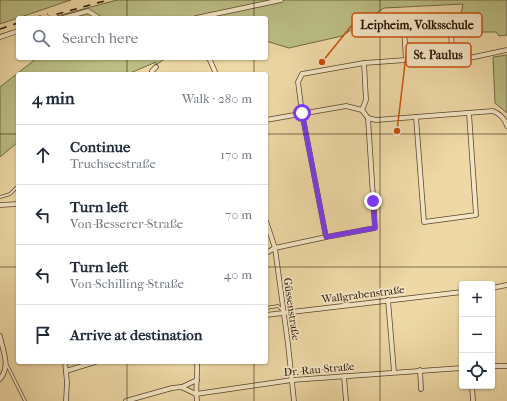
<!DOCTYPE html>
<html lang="en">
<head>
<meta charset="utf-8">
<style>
  body { margin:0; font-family:"IM FELL French Canon",serif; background:#f6f6f7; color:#1f2937 }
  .controls { position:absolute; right:12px; bottom:12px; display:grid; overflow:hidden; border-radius:4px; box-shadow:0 1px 3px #0004 }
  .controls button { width:36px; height:36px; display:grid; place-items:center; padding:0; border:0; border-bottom:1px solid #e0e1e3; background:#fff; color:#1f2937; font:20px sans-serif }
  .stop { position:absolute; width:12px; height:12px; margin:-9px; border:3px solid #7c3aed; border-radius:50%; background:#fff }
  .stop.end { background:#7c3aed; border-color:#fff; box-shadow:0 1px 4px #0008 }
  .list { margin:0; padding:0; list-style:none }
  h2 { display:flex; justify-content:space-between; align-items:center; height:52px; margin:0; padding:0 16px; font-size:17px }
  h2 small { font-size:13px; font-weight:400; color:#747a83 }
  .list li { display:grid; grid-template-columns:26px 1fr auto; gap:12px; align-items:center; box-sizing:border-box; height:60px; padding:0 16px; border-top:1px solid #e0e1e3 }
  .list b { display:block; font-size:15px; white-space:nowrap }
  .list p { margin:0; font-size:13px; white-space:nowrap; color:#747a83 }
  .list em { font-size:13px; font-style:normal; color:#747a83 }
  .icon { flex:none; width:22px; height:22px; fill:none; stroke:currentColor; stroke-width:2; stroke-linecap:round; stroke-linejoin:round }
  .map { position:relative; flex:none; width:507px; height:401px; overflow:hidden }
  .search { position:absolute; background:#fff; box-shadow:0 1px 3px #0004; left:16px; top:16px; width:252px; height:44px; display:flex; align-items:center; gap:10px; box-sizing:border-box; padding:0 14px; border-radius:4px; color:#747a83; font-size:15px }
  .panel { position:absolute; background:#fff; box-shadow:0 1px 3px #0004; left:16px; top:72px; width:252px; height:292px; border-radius:4px }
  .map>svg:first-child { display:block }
  .green { fill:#bbbf85; stroke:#716944 }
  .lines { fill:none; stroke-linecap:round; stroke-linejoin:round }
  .lane-casing { stroke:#59442c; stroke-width:3.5 }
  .street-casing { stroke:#59442c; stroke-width:5.5 }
  .lane { stroke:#f4e6c5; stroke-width:2 }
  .street { stroke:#f4e6c5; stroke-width:4 }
  .rail { stroke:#271303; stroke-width:1.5; stroke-dasharray:7 7; stroke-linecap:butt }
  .route { stroke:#7c3aed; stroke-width:5 }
  .grid { fill:none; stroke:#271303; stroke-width:1; stroke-opacity:0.55 }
  .labels { text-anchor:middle; stroke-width:3.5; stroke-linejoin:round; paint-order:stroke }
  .street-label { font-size:11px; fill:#271303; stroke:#f4e6c5 }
  .leader { fill:none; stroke:#cb4e0b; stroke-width:1.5 }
  .callout-dot { fill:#cb4e0b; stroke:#f4e6c5; stroke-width:1.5 }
  .callout { fill:#f4e6c5; stroke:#cb4e0b; stroke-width:1.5 }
  .callout-label { font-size:12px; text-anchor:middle; font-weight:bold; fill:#271303 }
</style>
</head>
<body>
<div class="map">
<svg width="507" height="401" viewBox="0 0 507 401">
  <rect width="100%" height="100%" fill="#eed9a6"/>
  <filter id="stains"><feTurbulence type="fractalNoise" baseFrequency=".005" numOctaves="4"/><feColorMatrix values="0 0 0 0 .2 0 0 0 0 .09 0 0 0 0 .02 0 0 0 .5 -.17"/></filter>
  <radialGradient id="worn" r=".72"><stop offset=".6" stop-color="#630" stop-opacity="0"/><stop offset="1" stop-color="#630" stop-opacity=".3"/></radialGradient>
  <g class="green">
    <polygon points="0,0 71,0 0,24"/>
    <polygon points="117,0 507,0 507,35 499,36 496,32 479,32 455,36 457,33 454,33 454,28 458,27 463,4 384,8 342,36 289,48 266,41 266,18 58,18 57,16"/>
    <polygon points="507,55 507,113 495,103 493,57"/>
    <polygon points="37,58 166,58 156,65 156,62 128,74 18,74 18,142 0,157 0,87"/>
  </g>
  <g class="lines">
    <g class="lane-casing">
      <g id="lane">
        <polyline points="0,197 10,194 18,186"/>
        <polyline points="266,308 278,306 283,311"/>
        <polyline points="7,365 25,401"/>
      </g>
    </g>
    <g class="street-casing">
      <g id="street">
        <polyline points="63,18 88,11 99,18"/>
        <polyline points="196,18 281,0"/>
        <polyline points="404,28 406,60"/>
        <polyline points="362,29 451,26 452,59"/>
        <polyline points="0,37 18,31"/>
        <polyline points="209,58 216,74"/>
        <polyline points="152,74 152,71 156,67"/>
        <polyline points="362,110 366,100 364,63"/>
        <polyline points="416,117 424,222 476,215 469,113"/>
        <path d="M368,118l8,2 117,-9c7,3 12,7 14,15"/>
        <polyline points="266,120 346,106 362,110 368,118"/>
        <polyline points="0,205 18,204"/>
        <polyline points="266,221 275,248 288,344 294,401"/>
        <polyline points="326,237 302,113 298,82 302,74 364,63 406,60 452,59 474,57 507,50"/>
        <polyline points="266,253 275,248 326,237 375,228 368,118"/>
        <polyline points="492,288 507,285"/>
        <polyline points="388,300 394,372"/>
        <polyline points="266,315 462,292"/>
        <path d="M0,336c3,17 11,29 0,43"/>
        <polyline points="65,362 67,382 66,401"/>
        <path d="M197,362c1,13 -2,26 0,39"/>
        <polyline points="492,366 507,366"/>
        <polyline points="420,370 421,389"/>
        <polyline points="66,371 95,362"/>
        <polyline points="344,376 346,401"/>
        <polyline points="472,386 473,401"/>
        <polyline points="182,387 197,380"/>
        <polyline points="196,394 292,380 462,368"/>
        <polyline points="126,401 172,388 181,387 196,394"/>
      </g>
    </g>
    <use href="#lane" class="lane"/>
    <use href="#street" class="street"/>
    <g class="rail">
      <polyline points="34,18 48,14"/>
      <polyline points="43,18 108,0"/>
      <polyline points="0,29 18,23"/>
    </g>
  </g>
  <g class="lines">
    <polyline class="route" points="302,113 326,237 375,228 373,201"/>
  </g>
  <path class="grid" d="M127,0v18M254,0v18M380,0v401M127,58v16M254,58v16M0,134h18M266,134h241M0,267h18M266,267h241M127,362v39M254,362v39"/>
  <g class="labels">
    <g class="street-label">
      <text transform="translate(363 294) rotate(-7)" y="4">Wallgrabenstraße</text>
      <text transform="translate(292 309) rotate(82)" y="4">Güssenstraße</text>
      <text transform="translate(319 369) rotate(-5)" y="4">Dr.-Rau-Straße</text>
    </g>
  </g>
  <path class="leader" d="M322 62L352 25M397 131L406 55"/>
  <g class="callout-dot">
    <circle cx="322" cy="62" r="4"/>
    <circle cx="397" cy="131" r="4"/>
  </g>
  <g class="callout">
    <rect x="352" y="13" width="130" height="24" rx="4"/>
    <rect x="406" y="43" width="65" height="24" rx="4"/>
  </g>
  <g class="callout-label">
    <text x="417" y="29">Leipheim, Volksschule</text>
    <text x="438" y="59">St. Paulus</text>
  </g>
  <rect width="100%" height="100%" filter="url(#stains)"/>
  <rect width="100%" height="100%" fill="url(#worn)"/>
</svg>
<div class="controls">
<button>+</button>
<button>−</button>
<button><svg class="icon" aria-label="locate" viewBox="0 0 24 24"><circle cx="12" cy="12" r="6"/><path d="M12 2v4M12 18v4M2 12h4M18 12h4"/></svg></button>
</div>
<div class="stop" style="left:302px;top:113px"></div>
<div class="stop end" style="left:373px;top:201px"></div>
<div class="search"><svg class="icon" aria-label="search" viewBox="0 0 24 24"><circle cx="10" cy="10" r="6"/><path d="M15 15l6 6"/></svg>Search here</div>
<section class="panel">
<h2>4 min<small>Walk · 280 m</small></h2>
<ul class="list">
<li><svg class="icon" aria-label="ahead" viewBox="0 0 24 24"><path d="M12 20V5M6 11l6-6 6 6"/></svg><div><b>Continue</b><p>Truchseestraße</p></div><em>170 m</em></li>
<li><svg class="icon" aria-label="left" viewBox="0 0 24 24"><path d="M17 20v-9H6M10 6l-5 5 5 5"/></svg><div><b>Turn left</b><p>Von-Besserer-Straße</p></div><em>70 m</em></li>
<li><svg class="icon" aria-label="left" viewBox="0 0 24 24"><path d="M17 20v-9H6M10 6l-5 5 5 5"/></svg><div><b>Turn left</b><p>Von-Schilling-Straße</p></div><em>40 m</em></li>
<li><svg class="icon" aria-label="arrive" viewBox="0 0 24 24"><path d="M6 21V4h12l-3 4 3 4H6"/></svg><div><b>Arrive at destination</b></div></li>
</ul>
</section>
</div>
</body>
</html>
